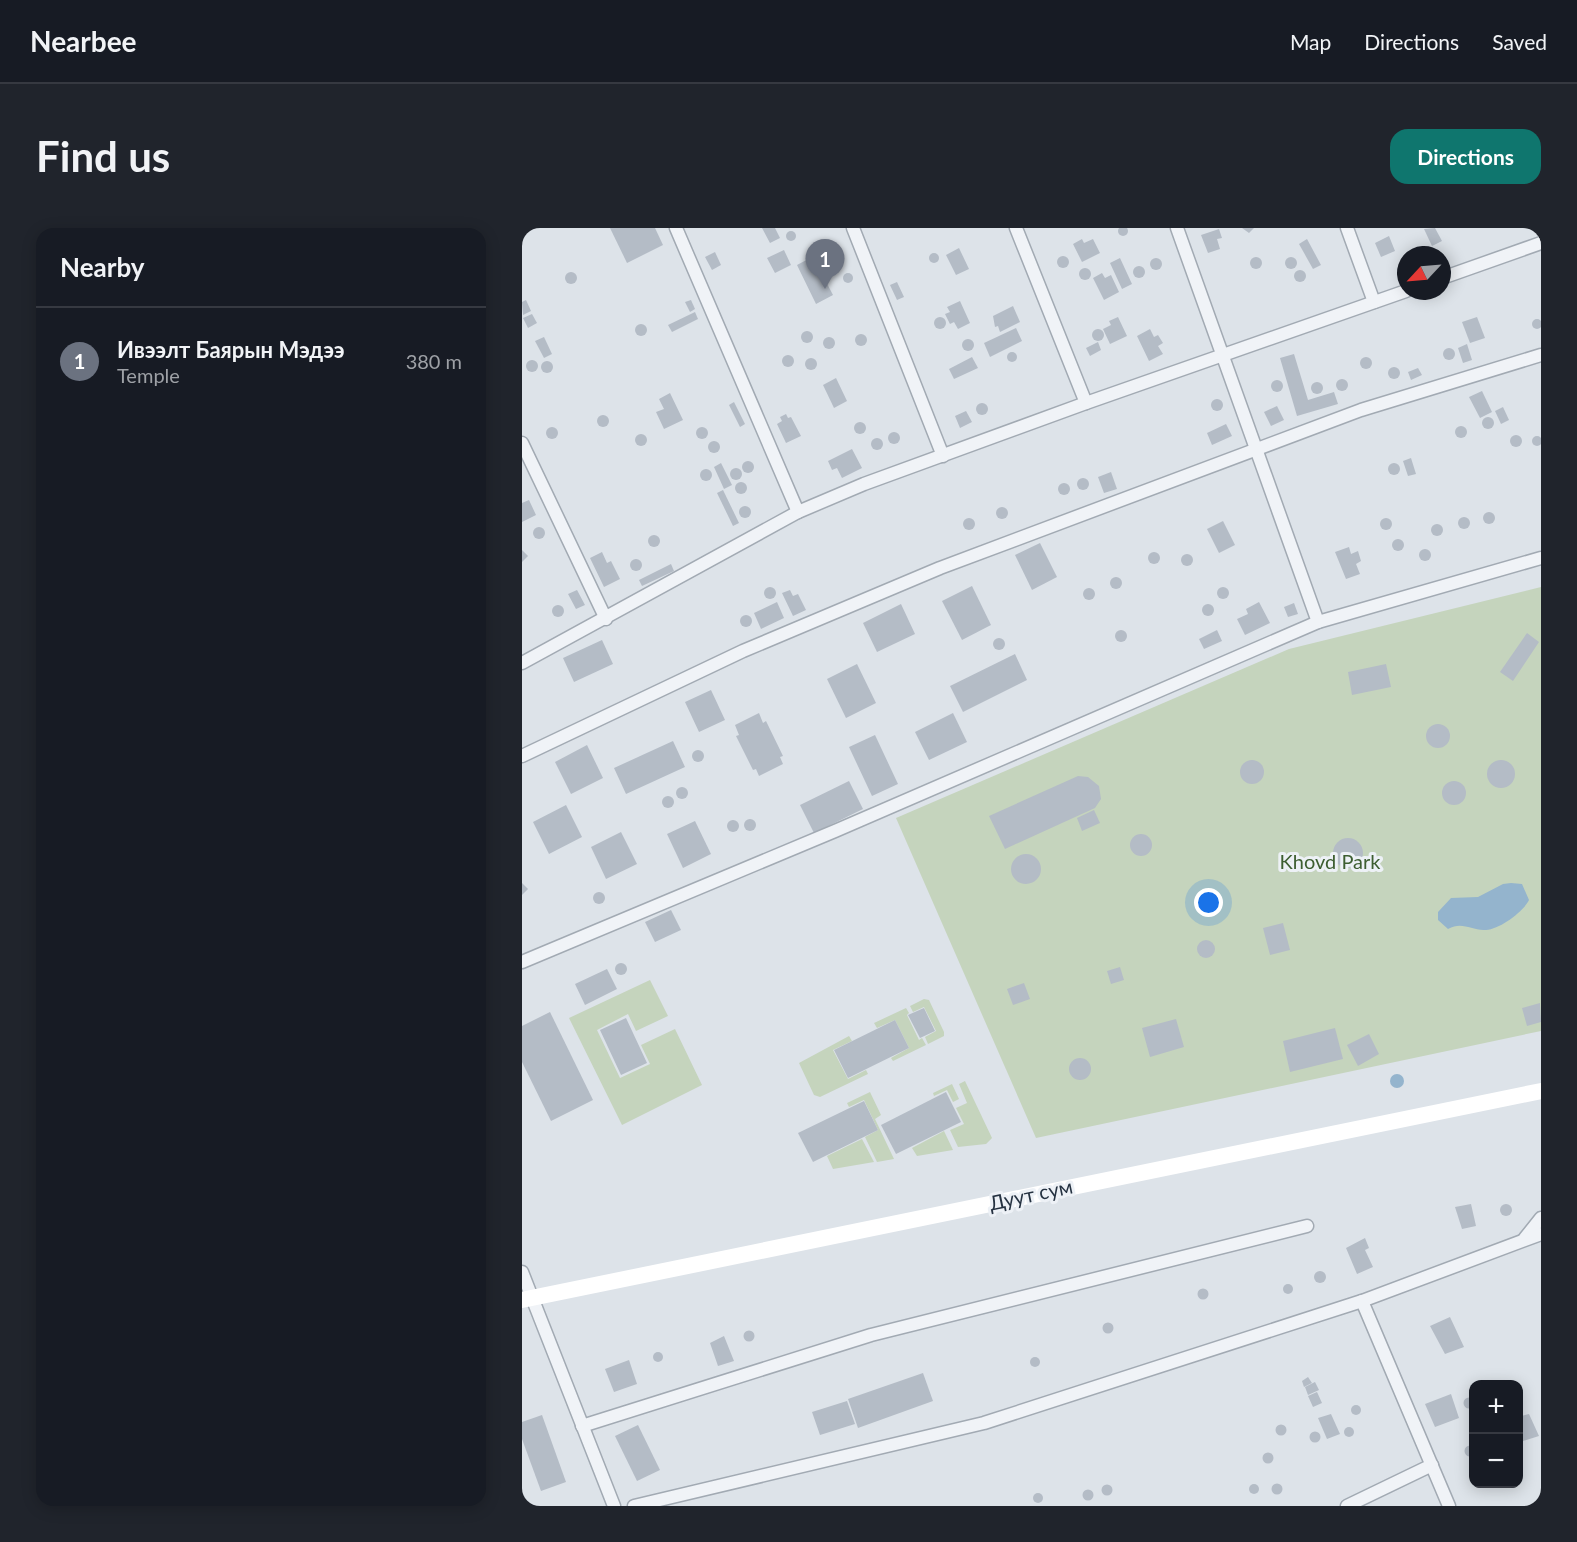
<!DOCTYPE html>
<html lang="en">
<head>
<meta charset="utf-8">
<style>
  body { margin:0; font-family:Lato,sans-serif; background:#20242c; color:#f1f3f6 }
  .controls { position:absolute; right:18px; bottom:18px; display:grid; overflow:hidden; border-radius:12px; box-shadow:0 3px 15px #0003 }
  .controls button { width:54px; height:54px; display:grid; place-items:center; padding:0; border:0; border-bottom:2px solid #363941; background:#171b24; color:#f1f3f6; font:30px sans-serif }
  .compass { position:absolute; left:875px; top:18px; width:54px; height:54px; border-radius:50%; background:#171b24; box-shadow:0 3px 15px #0003; rotate:244deg }
  .you { position:absolute; left:687px; top:675px; width:21px; height:21px; margin:-15px; border:4px solid #fff; border-radius:50%; background:#1a73e8; box-shadow:0 0 0 9px #1a73e833 }
  .badge { display:grid; place-items:center; width:39px; height:39px; border-radius:50%; background:#0f766e; color:#fff; font-size:20px; font-weight:700 }
  .pin { position:absolute; translate:-50% -50px; filter:drop-shadow(0 2px 3px #0008) }
  .pin::after { content:''; position:absolute; top:32px; width:21px; height:18px; background:inherit; clip-path:polygon(0 0,100% 0,50% 100%) }
  .list { margin:0; padding:0; list-style:none }
  h2 { display:flex; justify-content:space-between; align-items:center; height:78px; margin:0; padding:0 24px; font-size:26px }
  h2 small { font-size:20px; font-weight:400; color:#9ea1a6 }
  .list li { display:grid; grid-template-columns:39px 1fr auto; gap:18px; align-items:center; box-sizing:border-box; height:108px; padding:0 24px; border-top:2px solid #363941 }
  .list b { display:block; font-size:22px; white-space:nowrap }
  .list p { margin:0; font-size:20px; white-space:nowrap; color:#9ea1a6 }
  .list em { font-size:20px; font-style:normal; color:#9ea1a6 }
  .map { position:relative; flex:none; width:1019px; height:1278px; overflow:hidden; border-radius:18px }
  header { display:flex; align-items:center; gap:36px; box-sizing:border-box; height:84px; padding:0 30px; background:#171b24; border-bottom:2px solid #363941 }
  header strong { font-size:28px }
  nav { display:flex; gap:33px; margin-inline-start:auto; font-size:21px }
  .intro { display:flex; align-items:center; justify-content:space-between; box-sizing:border-box; height:144px; padding:0 36px }
  h1 { margin:0; font-size:42px }
  .button { padding:15px 27px; border-radius:18px; background:#0f766e; color:#fff; font-size:21px; font-weight:700 }
  main { display:flex; gap:36px; padding:0 36px }
  aside { flex:1; background:#171b24; border-radius:18px; box-shadow:0 3px 15px #0003 }
  .map>svg:first-child { display:block }
  .green { fill:#c5d4bd }
  .water { fill:#94b4cd }
  .building { fill:#b4bcc6 }
  .lines { fill:none; stroke-linecap:round; stroke-linejoin:round }
  .street-casing { stroke:#a2aab3; stroke-width:15 }
  .street { stroke:#f0f3f7; stroke-width:12 }
  .secondary { stroke:#fff; stroke-width:16 }
  .labels { text-anchor:middle; stroke-width:6; stroke-linejoin:round; paint-order:stroke }
  .park-label { font-size:20px; fill:#3d5e31; stroke:#edf1f6 }
  .street-label { font-size:20px; fill:#253241; stroke:#edf1f6 }
</style>
</head>
<body>
<header>
<strong>Nearbee</strong>
<nav><a>Map</a><a>Directions</a><a>Saved</a></nav>
</header>
<div class="intro"><h1>Find us</h1><a class="button">Directions</a></div>
<main>
<aside>
<h2>Nearby<small></small></h2>
<ul class="list">
<li><span class="badge" style="background:#6b7280">1</span><div><b>Ивээлт Баярын Мэдээ</b><p>Temple</p></div><em>380 m</em></li>
</ul>
</aside>
<div class="map">
<svg width="1019" height="1278" viewBox="0 0 1019 1278">
  <rect width="100%" height="100%" fill="#dde3e9"/>
  <g class="green">
    <polygon points="1019,359 1019,803 514,910 374,590 767,421"/>
    <polygon points="128,752 146,788 114,803 106,786 75,802 98,850 128,836 119,817 153,801 180,857 100,897 47,790"/>
    <polygon points="402,771 407,772 422,804 422,808 406,816 403,809 414,803 402,779 391,784 388,778"/>
    <polygon points="384,780 387,785 385,787 397,812 400,810 404,817 371,833 369,830 387,820 373,792 355,800 352,795"/>
    <polygon points="327,808 330,813 311,822 326,851 344,842 346,846 298,869 292,867 277,835"/>
    <polygon points="443,853 470,910 464,916 436,919 428,902 442,896 434,880 445,875 437,856"/>
    <polygon points="430,856 437,871 431,874 425,862 412,868 411,865"/>
    <polygon points="348,864 359,887 353,891 372,931 355,934 343,909 356,902 342,872 327,879 325,875"/>
    <polygon points="422,903 431,922 395,928 390,920"/>
    <polygon points="340,911 352,934 311,941 305,928"/>
  </g>
  <g class="water">
    <path d="M989,655l11,1 7,16c-6,12 -29,29 -43,30 -15,1 -23,-9 -38,-1l-10,-9v-8l13,-14 27,-1 25,-13z"/>
    <circle cx="875" cy="853" r="7"/>
  </g>
  <g class="building">
    <circle cx="601" cy="3" r="5"/>
    <polygon points="88,0 133,0 141,17 105,35"/>
    <polygon points="240,0 253,0 258,10 248,15"/>
    <polygon points="720,0 732,0 727,5"/>
    <polygon points="913,0 920,13 910,18 902,1"/>
    <polygon points="697,1 700,10 695,11 698,21 686,25 679,7"/>
    <circle cx="269" cy="8" r="5"/>
    <polygon points="867,8 873,23 859,29 853,15"/>
    <polygon points="560,11 562,15 571,11 578,25 560,34 551,16"/>
    <polygon points="785,11 799,37 791,41 777,16"/>
    <polygon points="437,20 447,41 434,47 424,27"/>
    <polygon points="262,22 269,37 253,45 245,30"/>
    <polygon points="193,24 199,37 190,42 183,29"/>
    <circle cx="412" cy="30" r="5"/>
    <polygon points="292,28 297,39 303,36 308,45 301,48 311,67 294,76 275,37"/>
    <circle cx="541" cy="34" r="6"/>
    <circle cx="734" cy="35" r="6"/>
    <circle cx="769" cy="35" r="6"/>
    <polygon points="598,30 610,56 600,61 588,35"/>
    <circle cx="634" cy="36" r="6"/>
    <circle cx="617" cy="44" r="6"/>
    <circle cx="563" cy="46" r="6"/>
    <circle cx="778" cy="48" r="6"/>
    <circle cx="49" cy="50" r="6"/>
    <circle cx="326" cy="50" r="5"/>
    <polygon points="580,45 583,50 589,47 597,64 582,72 571,50"/>
    <polygon points="375,54 382,69 375,72 368,57"/>
    <polygon points="4,72 9,83 1,87 0,74"/>
    <polygon points="169,72 173,81 168,84 163,74"/>
    <polygon points="438,73 448,95 436,101 432,94 428,96 423,86 428,84 425,79"/>
    <polygon points="491,78 498,94 478,104 476,98 473,99 471,88"/>
    <polygon points="173,84 176,91 150,104 146,97"/>
    <polygon points="10,86 15,95 6,100 1,90"/>
    <polygon points="596,89 605,108 588,116 581,101 589,97 587,93"/>
    <polygon points="955,89 963,110 948,115 940,94"/>
    <circle cx="418" cy="95" r="6"/>
    <circle cx="1015" cy="96" r="5"/>
    <circle cx="119" cy="102" r="6"/>
    <polygon points="494,100 500,113 468,129 462,115"/>
    <polygon points="628,101 632,109 636,107 641,115 636,118 641,126 627,133 615,108"/>
    <circle cx="576" cy="107" r="6"/>
    <circle cx="285" cy="109" r="6"/>
    <circle cx="339" cy="112" r="6"/>
    <polygon points="22,109 30,126 22,130 13,113"/>
    <circle cx="307" cy="115" r="6"/>
    <circle cx="446" cy="117" r="6"/>
    <polygon points="576,114 579,122 568,128 564,120"/>
    <polygon points="945,116 950,132 941,135 936,120"/>
    <circle cx="927" cy="126" r="6"/>
    <circle cx="490" cy="129" r="5"/>
    <polygon points="772,126 786,172 812,164 816,176 775,188 758,130"/>
    <circle cx="266" cy="133" r="6"/>
    <polygon points="450,129 456,140 432,151 427,141"/>
    <circle cx="844" cy="135" r="6"/>
    <circle cx="289" cy="136" r="6"/>
    <circle cx="10" cy="138" r="6"/>
    <circle cx="25" cy="139" r="6"/>
    <circle cx="872" cy="145" r="6"/>
    <polygon points="896,140 900,147 889,152 886,144"/>
    <polygon points="314,150 325,173 312,180 301,157"/>
    <circle cx="820" cy="157" r="6"/>
    <circle cx="755" cy="158" r="6"/>
    <circle cx="795" cy="160" r="6"/>
    <polygon points="960,163 970,184 958,190 947,169"/>
    <polygon points="148,165 161,192 142,201 134,184 142,181 137,171"/>
    <circle cx="695" cy="177" r="6"/>
    <polygon points="212,174 223,196 218,199 207,177"/>
    <circle cx="460" cy="181" r="6"/>
    <polygon points="755,178 762,192 749,198 742,184"/>
    <polygon points="981,179 987,192 979,196 973,183"/>
    <polygon points="444,183 450,194 438,200 433,188"/>
    <polygon points="264,186 266,190 269,189 279,208 264,215 255,196 260,193 258,189"/>
    <circle cx="81" cy="193" r="6"/>
    <circle cx="966" cy="195" r="6"/>
    <circle cx="338" cy="200" r="6"/>
    <polygon points="704,196 710,208 690,217 685,205"/>
    <circle cx="939" cy="204" r="6"/>
    <circle cx="30" cy="205" r="6"/>
    <circle cx="180" cy="205" r="6"/>
    <circle cx="372" cy="210" r="6"/>
    <circle cx="119" cy="212" r="6"/>
    <circle cx="994" cy="213" r="6"/>
    <circle cx="1015" cy="213" r="5"/>
    <circle cx="355" cy="216" r="6"/>
    <circle cx="192" cy="219" r="6"/>
    <polygon points="330,221 340,240 320,250 315,240 310,242 306,233"/>
    <polygon points="889,230 894,246 886,248 881,233"/>
    <circle cx="226" cy="239" r="6"/>
    <polygon points="199,235 210,257 202,261 192,239"/>
    <circle cx="872" cy="241" r="6"/>
    <circle cx="214" cy="246" r="6"/>
    <circle cx="184" cy="247" r="6"/>
    <polygon points="589,244 595,261 582,265 576,249"/>
    <circle cx="561" cy="256" r="6"/>
    <circle cx="219" cy="260" r="6"/>
    <circle cx="542" cy="261" r="6"/>
    <polygon points="201,262 217,295 211,298 195,265"/>
    <polygon points="7,272 14,287 0,294 0,275"/>
    <circle cx="223" cy="284" r="6"/>
    <circle cx="480" cy="285" r="6"/>
    <circle cx="967" cy="290" r="6"/>
    <circle cx="942" cy="295" r="6"/>
    <circle cx="864" cy="296" r="6"/>
    <circle cx="447" cy="296" r="6"/>
    <polygon points="701,293 713,317 697,325 685,301"/>
    <circle cx="915" cy="302" r="6"/>
    <circle cx="17" cy="305" r="6"/>
    <circle cx="132" cy="313" r="6"/>
    <circle cx="876" cy="317" r="6"/>
    <polygon points="518,315 535,349 510,362 493,327"/>
    <polygon points="827,319 829,326 836,323 839,333 834,336 838,346 824,351 813,324"/>
    <circle cx="903" cy="327" r="6"/>
    <polygon points="0,322 6,328 0,334"/>
    <polygon points="80,324 85,335 89,333 98,351 82,359 68,330"/>
    <circle cx="632" cy="330" r="6"/>
    <circle cx="665" cy="332" r="6"/>
    <circle cx="114" cy="337" r="6"/>
    <polygon points="149,336 152,343 120,358 117,352"/>
    <circle cx="594" cy="355" r="6"/>
    <polygon points="450,358 469,397 440,412 420,373"/>
    <circle cx="701" cy="365" r="6"/>
    <circle cx="248" cy="365" r="6"/>
    <circle cx="567" cy="366" r="6"/>
    <polygon points="55,362 63,377 54,381 46,366"/>
    <polygon points="268,362 271,368 276,366 284,382 271,388 260,365"/>
    <polygon points="255,374 262,390 239,401 232,385"/>
    <polygon points="737,374 748,395 723,407 715,391 726,386 724,381"/>
    <polygon points="772,375 776,386 766,389 762,379"/>
    <polygon points="379,376 393,406 355,424 341,395"/>
    <circle cx="686" cy="382" r="6"/>
    <circle cx="36" cy="383" r="6"/>
    <circle cx="224" cy="393" r="6"/>
    <polygon points="695,402 700,413 682,421 677,411"/>
    <circle cx="599" cy="408" r="6"/>
    <polygon points="1005,405 1017,414 991,453 978,444"/>
    <circle cx="477" cy="416" r="6"/>
    <polygon points="80,412 91,436 52,454 41,430"/>
    <polygon points="493,426 505,452 441,484 428,458"/>
    <polygon points="335,436 354,475 324,490 305,451"/>
    <polygon points="864,436 869,459 830,467 826,444"/>
    <polygon points="189,462 203,492 177,504 163,474"/>
    <polygon points="237,485 241,495 244,493 261,528 258,529 261,536 237,548 234,541 231,542 214,508 217,507 213,497"/>
    <polygon points="431,485 445,514 407,532 393,504"/>
    <circle cx="916" cy="508" r="12"/>
    <polygon points="353,507 376,556 350,568 327,519"/>
    <polygon points="151,513 163,539 104,566 92,540"/>
    <polygon points="65,517 81,550 49,566 33,534"/>
    <circle cx="176" cy="528" r="6"/>
    <circle cx="730" cy="544" r="12"/>
    <circle cx="979" cy="546" r="14"/>
    <polygon points="556,548 566,549 577,558 579,571 573,580 483,621 467,588"/>
    <circle cx="932" cy="565" r="12"/>
    <polygon points="327,553 341,581 292,605 278,577"/>
    <circle cx="160" cy="565" r="6"/>
    <circle cx="146" cy="574" r="6"/>
    <polygon points="44,577 60,609 27,626 11,594"/>
    <polygon points="572,582 578,595 560,603 555,590"/>
    <circle cx="228" cy="597" r="6"/>
    <circle cx="211" cy="598" r="6"/>
    <polygon points="173,593 189,626 161,640 145,606"/>
    <polygon points="99,604 115,636 84,651 69,619"/>
    <circle cx="619" cy="617" r="11"/>
    <circle cx="826" cy="625" r="15"/>
    <circle cx="504" cy="641" r="15"/>
    <polygon points="0,655 6,661 0,667"/>
    <circle cx="77" cy="670" r="6"/>
    <polygon points="149,682 159,702 133,714 123,694"/>
    <polygon points="761,695 768,722 748,727 741,700"/>
    <circle cx="684" cy="721" r="9"/>
    <circle cx="99" cy="741" r="6"/>
    <polygon points="598,739 602,752 589,756 585,743"/>
    <polygon points="85,741 95,761 63,777 53,756"/>
    <polygon points="502,755 508,771 491,777 485,761"/>
    <polygon points="1018,775 1019,794 1005,798 1000,780"/>
    <polygon points="402,780 413,803 398,810 386,787"/>
    <polygon points="28,784 71,872 29,893 0,834 0,798"/>
    <polygon points="104,790 125,835 99,847 78,802"/>
    <polygon points="654,791 662,819 628,829 620,800"/>
    <polygon points="373,792 387,820 326,850 312,822"/>
    <polygon points="813,800 821,831 768,844 761,813"/>
    <polygon points="847,806 857,826 836,838 825,817"/>
    <circle cx="558" cy="841" r="11"/>
    <polygon points="424,864 439,894 374,926 359,897"/>
    <polygon points="342,873 356,902 291,934 276,905"/>
    <circle cx="984" cy="982" r="6"/>
    <polygon points="949,976 954,998 940,1001 933,979"/>
    <polygon points="843,1010 847,1020 843,1022 851,1039 835,1046 824,1020"/>
    <circle cx="798" cy="1049" r="6"/>
    <circle cx="766" cy="1061" r="5"/>
    <circle cx="681" cy="1066" r="5.5"/>
    <polygon points="928,1089 942,1119 923,1126 908,1098"/>
    <circle cx="586" cy="1100" r="5.5"/>
    <circle cx="227" cy="1108" r="5.5"/>
    <polygon points="202,1108 212,1133 196,1138 188,1115"/>
    <circle cx="136" cy="1129" r="5"/>
    <circle cx="513" cy="1134" r="5"/>
    <polygon points="107,1132 115,1156 92,1164 83,1141"/>
    <polygon points="401,1145 411,1173 336,1200 326,1171"/>
    <polygon points="786,1149 790,1155 782,1159 780,1153"/>
    <polygon points="793,1154 797,1162 786,1167 783,1159"/>
    <polygon points="795,1164 800,1175 791,1179 786,1168"/>
    <polygon points="929,1166 937,1190 913,1199 903,1176"/>
    <circle cx="947" cy="1175" r="5.5"/>
    <polygon points="325,1173 333,1196 298,1207 290,1184"/>
    <circle cx="834" cy="1182" r="5"/>
    <polygon points="809,1186 818,1206 805,1211 796,1190"/>
    <polygon points="1007,1186 1017,1208 1001,1213 996,1202 996,1189"/>
    <polygon points="20,1187 44,1254 19,1263 0,1211 0,1194"/>
    <circle cx="759" cy="1202" r="5.5"/>
    <polygon points="116,1197 138,1242 115,1253 93,1208"/>
    <circle cx="827" cy="1204" r="5"/>
    <circle cx="793" cy="1209" r="5.5"/>
    <circle cx="948" cy="1223" r="5.5"/>
    <circle cx="746" cy="1230" r="5.5"/>
    <circle cx="755" cy="1261" r="5.5"/>
    <circle cx="732" cy="1261" r="5"/>
    <circle cx="585" cy="1262" r="5.5"/>
    <circle cx="566" cy="1267" r="5.5"/>
    <circle cx="516" cy="1270" r="5"/>
  </g>
  <g class="lines">
    <g class="street-casing">
      <g id="street">
        <polyline points="154,0 276,284"/>
        <polyline points="331,0 421,228"/>
        <polyline points="494,0 564,175"/>
        <polyline points="655,0 796,394"/>
        <polyline points="825,0 852,74"/>
        <polyline points="920,50 1019,15"/>
        <polyline points="0,215 84,391"/>
        <polyline points="0,435 276,284 342,256 564,175 884,63"/>
        <polyline points="0,528 221,423 418,340 839,182 1019,127"/>
        <polyline points="0,734 313,603 796,394 1019,330"/>
        <polyline points="1003,1010 1019,990"/>
        <polyline points="0,1044 92,1278"/>
        <polyline points="840,1073 927,1278"/>
        <polyline points="60,1198 349,1107 785,998"/>
        <polyline points="112,1278 462,1195 840,1073 1019,1006"/>
        <polyline points="825,1278 910,1237"/>
      </g>
    </g>
    <use href="#street" class="street"/>
    <polyline class="secondary" points="0,1072 1019,863"/>
  </g>
  <g class="labels">
    <g class="park-label">
      <text x="808" y="641">Khovd Park</text>
    </g>
    <g class="street-label">
      <text transform="translate(509 967) rotate(-12)" y="7">Дуут сум</text>
    </g>
  </g>
</svg>
<div class="controls">
<button>+</button>
<button>−</button>
</div>
<svg class="compass" viewBox="-18 -18 36 36"><path d="M0-13l5 13h-10z" fill="#e53935"/><path d="M0 13l5-13h-10z" fill="#9ea1a6"/></svg>
<div class="you"></div>
<div class="pin badge" style="left:303px;top:61px;background:#6b7280">1</div>
</div>
</main>
</body>
</html>
